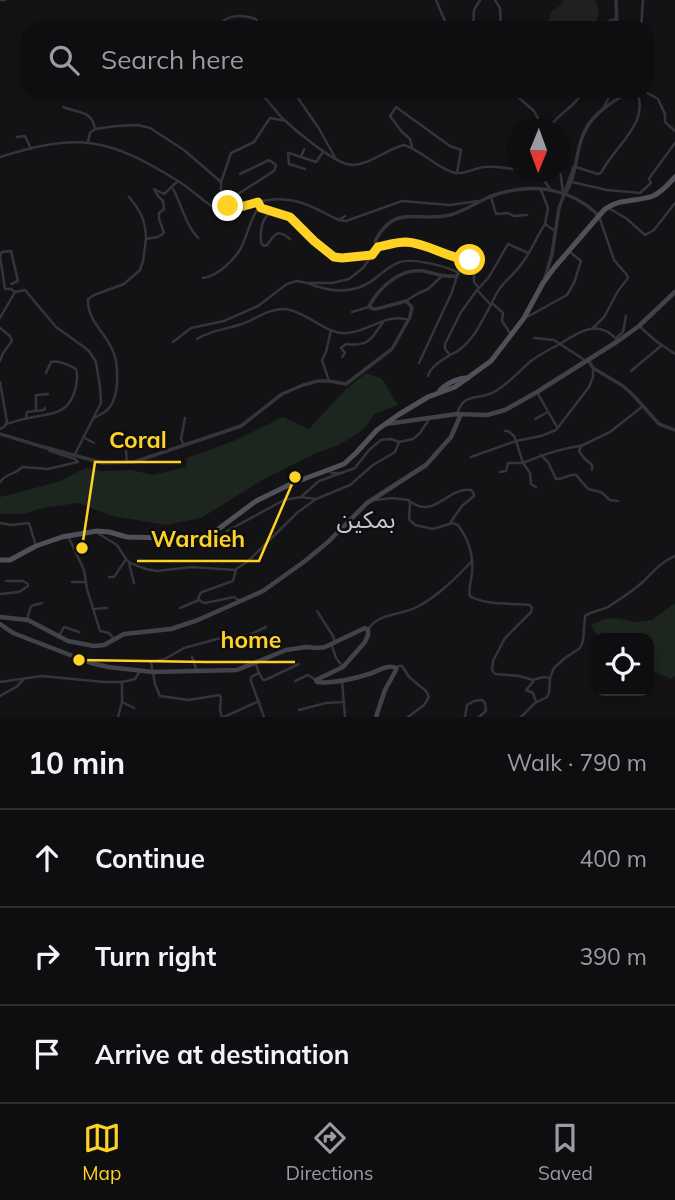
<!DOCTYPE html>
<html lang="en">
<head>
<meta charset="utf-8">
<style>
  body { margin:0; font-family:Mulish,"Noto Sans Arabic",sans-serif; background:#171719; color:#f1f3f6 }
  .controls { position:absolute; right:21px; bottom:21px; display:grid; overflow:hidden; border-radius:14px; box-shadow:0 4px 10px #0003 }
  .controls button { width:63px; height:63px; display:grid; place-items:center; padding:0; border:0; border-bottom:2px solid #2e2e30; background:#0e0e10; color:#f1f3f6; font:35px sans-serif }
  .compass { position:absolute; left:507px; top:119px; width:63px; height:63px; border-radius:50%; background:#0e0e10; box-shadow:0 4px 10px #0003; rotate:181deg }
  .stop { position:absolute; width:21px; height:21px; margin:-16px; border:5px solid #fdd224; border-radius:50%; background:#fff }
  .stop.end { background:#fdd224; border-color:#fff; box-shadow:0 2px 7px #0008 }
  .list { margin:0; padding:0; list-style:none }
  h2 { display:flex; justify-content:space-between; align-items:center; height:91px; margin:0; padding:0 28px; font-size:30px }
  h2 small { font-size:23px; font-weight:400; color:#9b9c9f }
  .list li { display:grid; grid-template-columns:46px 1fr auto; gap:21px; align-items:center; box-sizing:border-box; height:98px; padding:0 28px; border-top:2px solid #2e2e30 }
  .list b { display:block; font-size:26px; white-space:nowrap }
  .list em { font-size:23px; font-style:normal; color:#9b9c9f }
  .icon { flex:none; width:38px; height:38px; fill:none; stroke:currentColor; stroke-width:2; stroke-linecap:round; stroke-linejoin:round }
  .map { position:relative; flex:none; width:675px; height:717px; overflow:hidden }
  .search { position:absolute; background:#0e0e10; box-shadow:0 4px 10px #0003; left:21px; right:21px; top:21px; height:77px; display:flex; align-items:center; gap:18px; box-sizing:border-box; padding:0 24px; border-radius:21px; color:#9b9c9f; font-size:26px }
  .sheet { height:385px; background:#0e0e10 }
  nav { display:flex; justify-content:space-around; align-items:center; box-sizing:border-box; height:98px; border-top:2px solid #2e2e30; background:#0e0e10; font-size:19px; color:#9b9c9f }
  nav a { display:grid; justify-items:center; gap:4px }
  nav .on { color:#fdd224 }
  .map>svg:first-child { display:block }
  .built { fill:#201f22 }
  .green { fill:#1d251f }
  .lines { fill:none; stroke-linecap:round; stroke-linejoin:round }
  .minor { stroke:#34343a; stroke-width:2.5 }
  .tertiary { stroke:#34343a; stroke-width:3.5 }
  .secondary { stroke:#42434a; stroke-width:4.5 }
  .primary { stroke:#505059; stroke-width:5 }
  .route { stroke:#fdd224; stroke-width:9 }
  .labels { text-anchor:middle; stroke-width:5; stroke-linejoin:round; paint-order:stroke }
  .quarter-label { font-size:24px; fill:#c5c7d2; stroke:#0e0e10 }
  .leader { fill:none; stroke:#fdd224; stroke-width:2.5 }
  .callout-dot { fill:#fdd224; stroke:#0e0e10; stroke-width:2.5 }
  .callout-label { font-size:23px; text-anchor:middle; font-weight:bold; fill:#fdd224; stroke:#0e0e10; stroke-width:5; stroke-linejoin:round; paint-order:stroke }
</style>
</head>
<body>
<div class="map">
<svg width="675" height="717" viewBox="0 0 675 717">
  <rect width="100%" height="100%" fill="#131315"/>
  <polygon class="built" points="564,0 595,0 599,11 594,28 557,28 548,21 551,12 561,5"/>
  <g class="green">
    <polygon points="366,373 382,379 398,405 374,414 368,424 360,432 339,445 316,453 264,479 201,518 166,525 112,516 78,503 42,508 23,514 0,514 0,497 58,482 86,468 102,471 131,470 153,475 186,467 187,458 236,440 283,417 309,429 345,390"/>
    <polygon points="675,603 675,676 671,679 649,669 649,638 599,638 591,625 604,619 616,618 636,622 652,620"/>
  </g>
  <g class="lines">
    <g class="minor">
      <polyline points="0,0 5,0"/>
      <polyline points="436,0 448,28"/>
      <polyline points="495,0 500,8 501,28"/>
      <polyline points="605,23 617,18"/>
      <path d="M217,28c8,-14 25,-14 39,-9l4,9"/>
      <polyline points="473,28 474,10 480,0"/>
      <polyline points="641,28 643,0"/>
      <path d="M256,91c11,6 17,17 26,27 13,12 55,48 71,47 18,-1 34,-16 51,-20 17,5 30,21 48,27 11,4 22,-4 32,-5 11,-1 23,1 34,3"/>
      <polyline points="293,91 318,127 336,159"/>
      <polyline points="511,91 534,111 544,130"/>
      <polyline points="644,91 658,99 665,114 665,122 675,131"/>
      <path d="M63,107c15,6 29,3 32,22"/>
      <polyline points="604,107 612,91"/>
      <path d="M548,130c8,-16 28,-23 35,-39"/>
      <polyline points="17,137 25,136 31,149"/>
      <polyline points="88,142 90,133 95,129 116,126 138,125 150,128 184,150 221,182"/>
      <polyline points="412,147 410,139 402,132 390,116 396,107 450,146 461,150 457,173"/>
      <path d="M0,157c78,-25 109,-19 178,24 15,9 28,24 44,31 25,-7 51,-18 77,-10 14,4 27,12 40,18l7,1 56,-20 48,4 28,-4"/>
      <polyline points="301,157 304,149"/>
      <path d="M576,167l22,7 3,-1c12,-25 51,-52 35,-82"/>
      <polyline points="305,169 289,164 288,153 289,153 316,162 323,152"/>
      <polyline points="560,169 563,193"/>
      <polyline points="523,172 543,179 550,189"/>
      <polyline points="572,182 607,190 640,193 651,183 649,179 650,177 675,143"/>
      <path d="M173,189c9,16 12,35 25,49"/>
      <polyline points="541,190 548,208 545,224"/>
      <path d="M129,197c11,13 17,24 17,42"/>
      <polyline points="491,197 496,214 508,213 514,216 527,215"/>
      <polyline points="258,202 261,208 291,217 314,241 334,257 342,258 371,255"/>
      <polyline points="227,207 221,196 221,182 231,153 254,142 270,118 286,121"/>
      <polyline points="227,207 238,194 274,171 276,165 269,160 240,174"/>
      <polyline points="607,207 627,219 645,235 654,230 675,203"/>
      <path d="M271,212c-10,7 -11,20 -10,31l3,3 3,-1c8,-11 10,-17 23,-6"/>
      <polyline points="339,220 345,216"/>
      <polyline points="462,261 467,259 471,261 474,271 474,282 479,288 477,290 491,305"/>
      <path d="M203,278c15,-2 31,-18 38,-30 7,-14 9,-29 18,-41"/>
      <polyline points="11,284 18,281 11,251 2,252 0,256 5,289 11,289 15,292"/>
      <path d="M310,284c23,9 47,10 67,-7 7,-6 14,-12 23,-15 14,-4 46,4 59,11"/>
      <polyline points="479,288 489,277 508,244 528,253"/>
      <path d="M477,290l-16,22 -16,32v5l5,6c24,-9 36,-43 48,-64 7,-11 18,-18 25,-29 9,-12 14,-26 22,-38l10,7"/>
      <polyline points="406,301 417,294 428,289 442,276"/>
      <polyline points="492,303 503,313 502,321 510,333"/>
      <polyline points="352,312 369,307"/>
      <polyline points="527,317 567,295 574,283 581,261 570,252"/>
      <polyline points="0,318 15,292 25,290 56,327 84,347 89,351 96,362 100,387 101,403 75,454"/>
      <polyline points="639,326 656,341 675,354"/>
      <polyline points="0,328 10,336 12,341 3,353 0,361"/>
      <polyline points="593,328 604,317 618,291 628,278 627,275 614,260 599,216"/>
      <path d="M534,338l20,2 6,4c20,-13 39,-26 58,-3"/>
      <polyline points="616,338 623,332 626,316"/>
      <path d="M197,339c14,-9 30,-10 45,-15 13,-5 27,-15 41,-15 4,0 11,2 15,4 16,6 32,22 49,20 22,-1 40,-21 62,-13"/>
      <polyline points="173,342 191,328 224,321 258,306 287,284 297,281 307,283 332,283 349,279 363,268 378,247"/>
      <path d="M342,357l3,-4 -4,-5 5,-4c22,3 26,-5 37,-22"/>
      <polyline points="419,363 452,292 457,276"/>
      <polyline points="631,371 662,345"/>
      <path d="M428,376c2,-9 14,-16 22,-21"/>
      <polyline points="329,381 322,360 326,352 331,330"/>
      <polyline points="0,382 7,422 4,427 0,429"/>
      <polyline points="538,394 557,427"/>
      <polyline points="36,411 36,395 48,394"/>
      <path d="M457,414c6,-21 19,-14 35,-21 16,-8 26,-21 39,-32 9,-7 19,-12 29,-17l26,17"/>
      <polyline points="26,418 27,412 44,410 45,408"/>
      <path d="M94,418c5,-3 11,-5 14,-9 12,-12 11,-46 4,-60 -8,-18 -25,-29 -24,-50l6,-4 30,-11 16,-14 3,-9 3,-22 12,-2 6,-4 -5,-14v-6l5,-4 -1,-8 -5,-5 -4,-7 10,5 14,-13"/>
      <polyline points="535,419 548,412"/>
      <path d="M6,424c8,-2 15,-5 23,-6 24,-5 41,-3 47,-32 1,-7 2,-10 0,-17 -7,-4 -18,-9 -25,-7l-5,11"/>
      <polyline points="83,437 94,443"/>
      <polyline points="184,445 181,439 185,418"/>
      <polyline points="126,451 127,463"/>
      <path d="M541,455l7,7 8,17c8,1 13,-6 20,-4l12,14 13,3 9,8 8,1"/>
      <polyline points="471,457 516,441 514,436 508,431 505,431"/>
      <polyline points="592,470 592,465 584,458 579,451 581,446 610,432 643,406"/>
      <polyline points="330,471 331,473 342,473"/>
      <polyline points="500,472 506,471 508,463 523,463 516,441 541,436 556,430 589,387 593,377 593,368"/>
      <path d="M0,482c6,-9 17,-8 22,-15l26,2 30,-7 -3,-3 -25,-8 -2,-2"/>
      <path d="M536,487l-5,-3 -1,-11 -7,-10c19,-8 38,-15 58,-17"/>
      <polyline points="301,497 319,481 355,468 369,450 381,440 391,439 399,442 413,439 420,433 430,418"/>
      <path d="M375,500l17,-2 17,2 1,4 -1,15 6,6 18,4 20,-6 5,2c11,15 16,30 14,49 -1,8 -4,14 -2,22 13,9 43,7 60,9l2,3 -1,4 -26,26 -12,23 -1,9 3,4 24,2 14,4 10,-3 7,1"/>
      <path d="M411,502c24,17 36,-15 60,-12l2,2 1,4 -12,10 -12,17"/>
      <polyline points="0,523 12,525 29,523 36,546"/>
      <polyline points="227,531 284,500 301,497 316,499"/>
      <polyline points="99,534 117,545 126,559 130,563 146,569 157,571 191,567 235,570"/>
      <polyline points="68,536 84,570 87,589 100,631 109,633 114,639"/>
      <polyline points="129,563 134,583"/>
      <polyline points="109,577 114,577 126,559"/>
      <polyline points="72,582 86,582"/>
      <polyline points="0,594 19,592 28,586 28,584 23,581 6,581"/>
      <polyline points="240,601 234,597 205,603 202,602 198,599 200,594 202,592 233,581 236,569 247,562 298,512 316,499 350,485 373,465 395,452 399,442"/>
      <polyline points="180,608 199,600"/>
      <polyline points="93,609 107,608"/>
      <polyline points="317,611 333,636 335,642"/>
      <polyline points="27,619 31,606 42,603"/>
      <path d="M369,628c10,-15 33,-13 48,-21 21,-11 39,-29 55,-46"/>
      <polyline points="59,636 64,627 79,632"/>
      <polyline points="332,646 336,658 343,667"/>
      <polyline points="192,657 197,671"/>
      <polyline points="255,662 259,673 251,677 251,681 264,717"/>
      <polyline points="396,668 399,666 402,666 409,677 426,691 429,697 424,705 408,717"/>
      <polyline points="259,673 263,680 265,680 299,664"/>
      <polyline points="533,680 533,682 526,690 533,693 535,699 537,702"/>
      <polyline points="295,681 308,675 316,680"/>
      <polyline points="342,681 345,717"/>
      <polyline points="0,682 42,676 104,682 122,682 135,679 140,671"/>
      <polyline points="0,696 16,687 23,680"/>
      <polyline points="122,702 134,708"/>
      <polyline points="299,710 326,703 344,702"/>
      <polyline points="118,717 122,702 122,682"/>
      <polyline points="222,717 220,710 221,697 219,695 189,700 160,696 155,684 151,662 153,661 165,659 184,648 217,639 249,635 266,627"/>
      <polyline points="224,717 259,701"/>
      <polyline points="465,717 467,705 474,701 482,700 485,703 486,711 479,717"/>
      <path d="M521,717l14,-14 12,-6 2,-4 1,-15 4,-10 11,-10 15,-10 3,-7 2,-25c8,-6 18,-5 26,-11 11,-7 23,-15 33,-24 10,-10 17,-19 31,-25"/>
    </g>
    <g class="tertiary">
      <polyline points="616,0 617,28"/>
      <path d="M564,195c15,-21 10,-47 23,-68 10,-17 27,-25 42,-36"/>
      <polyline points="544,281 552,254 559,208 574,167"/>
      <polyline points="588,360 593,368 623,386 634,396 659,424 675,430"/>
      <path d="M0,434l40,12 63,17 31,-1 107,-36 41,-32 21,-9 15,-4h11l17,3 46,-35 18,-32 2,-10 -6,-6 -30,8h-3l-4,-3c11,-19 31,-38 54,-35 12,2 21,7 34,5l5,-11v-4c-17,-7 -37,-18 -55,-19 -10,-1 -20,3 -29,5l-3,-6c21,-39 42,-18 75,-26 14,-4 26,-12 39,-18 39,-15 80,-11 110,19"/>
    </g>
    <g class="secondary">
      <polyline points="386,424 457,414 487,415 505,410 537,392 618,341 639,326 675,292"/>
      <polyline points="0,617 28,620 68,641 94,646 104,645 124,634 171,629 198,620 263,591 305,561 328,542 367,503 426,465 451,437 461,414"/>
      <path d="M0,624l13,9 78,30 17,4 45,5 84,-2 49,-20 20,-3 12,1 7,-1 40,-19 3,2v5l-3,7 -22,25 -27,13 1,2c17,2 36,-3 52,-8 10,-3 18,-10 27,-6v2l-11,20 -9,27"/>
    </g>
    <g class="primary">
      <path d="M439,392c4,-7 20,-15 29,-14"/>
      <path d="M0,560h10l26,-14 26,-9 35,-6 12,1 18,5 38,1 25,3 7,-2 20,-9 39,-29 37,-18 51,-19 12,-11 21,-23 21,-15 30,-18 27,-10 36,-26 33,-43 19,-35 11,-15 50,-58c15,-12 32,-8 49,-14 9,-4 16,-12 22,-19"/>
    </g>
  </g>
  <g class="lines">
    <path class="route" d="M228,206l-2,5 32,-9 3,6 29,9 24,24 20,16 8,1 30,-3 6,-8c9,-2 19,-5 28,-5 22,1 42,17 64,18"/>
  </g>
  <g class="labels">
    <g class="quarter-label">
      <text x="366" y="528">بمكين</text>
    </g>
  </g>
  <path class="leader" d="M82 548L95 462H181M295 477L259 561H137M79 660L206 662H295"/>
  <g class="callout-dot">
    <circle cx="82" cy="548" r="7"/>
    <circle cx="295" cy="477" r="7"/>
    <circle cx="79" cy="660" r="7"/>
  </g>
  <g class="callout-label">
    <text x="138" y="448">Coral</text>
    <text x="198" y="547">Wardieh</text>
    <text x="251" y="648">home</text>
  </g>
</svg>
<div class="controls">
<button><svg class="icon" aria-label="locate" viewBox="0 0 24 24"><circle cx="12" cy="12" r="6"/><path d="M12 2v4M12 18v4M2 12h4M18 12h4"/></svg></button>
</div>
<svg class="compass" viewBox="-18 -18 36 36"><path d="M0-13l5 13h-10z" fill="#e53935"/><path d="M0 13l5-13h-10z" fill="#9b9c9f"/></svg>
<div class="stop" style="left:470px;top:260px"></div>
<div class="stop end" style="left:228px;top:206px"></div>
<div class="search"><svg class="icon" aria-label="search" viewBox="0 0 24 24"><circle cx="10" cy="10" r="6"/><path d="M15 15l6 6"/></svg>Search here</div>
</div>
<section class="sheet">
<h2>10 min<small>Walk · 790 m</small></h2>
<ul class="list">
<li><svg class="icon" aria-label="ahead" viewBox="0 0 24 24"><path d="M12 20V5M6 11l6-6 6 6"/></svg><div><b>Continue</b></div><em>400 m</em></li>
<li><svg class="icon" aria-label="right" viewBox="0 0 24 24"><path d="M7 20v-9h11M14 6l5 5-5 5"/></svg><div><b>Turn right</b></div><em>390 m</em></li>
<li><svg class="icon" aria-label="arrive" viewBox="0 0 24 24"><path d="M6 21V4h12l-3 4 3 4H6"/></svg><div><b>Arrive at destination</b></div></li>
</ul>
</section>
<nav>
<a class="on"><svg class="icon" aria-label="map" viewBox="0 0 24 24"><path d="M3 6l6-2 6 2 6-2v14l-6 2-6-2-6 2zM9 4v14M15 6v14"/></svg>Map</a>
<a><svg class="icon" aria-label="directions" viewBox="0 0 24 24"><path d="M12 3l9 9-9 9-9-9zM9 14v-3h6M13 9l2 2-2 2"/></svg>Directions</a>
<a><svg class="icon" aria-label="saved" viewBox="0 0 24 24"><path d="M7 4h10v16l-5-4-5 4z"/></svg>Saved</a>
</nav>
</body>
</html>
